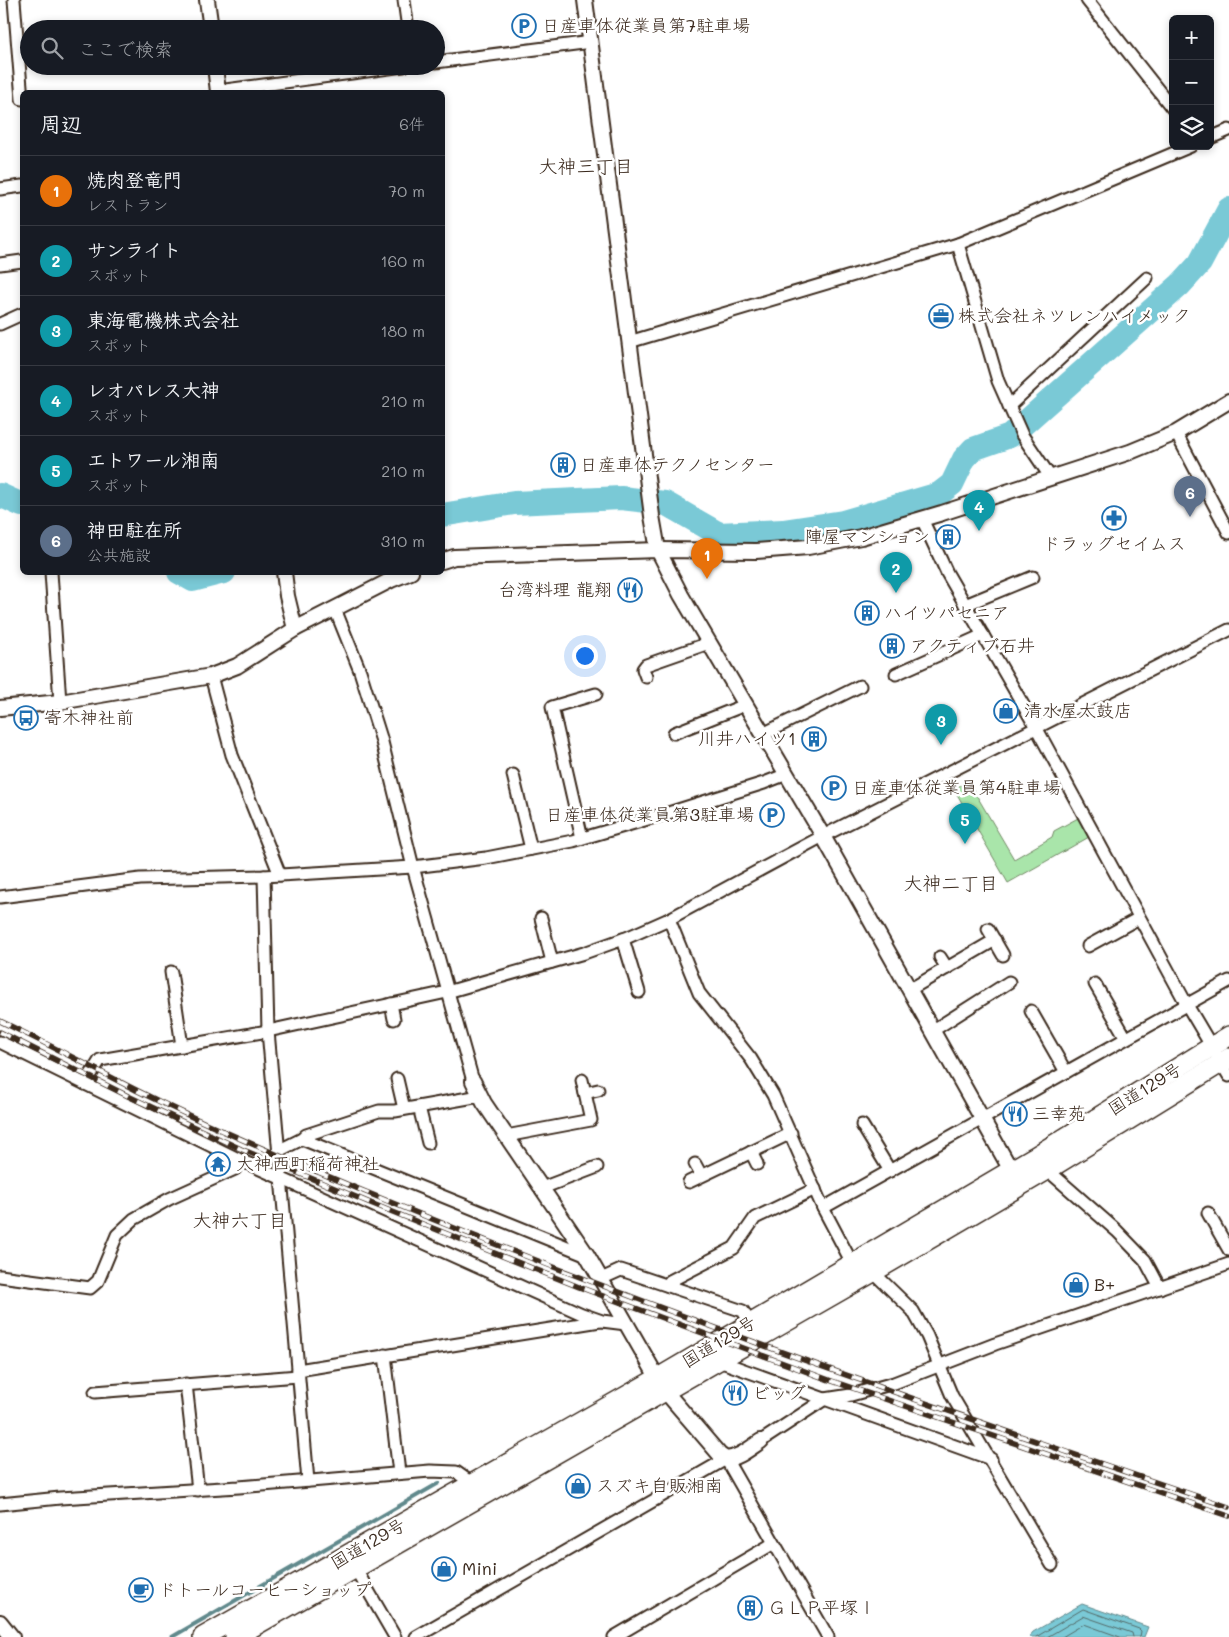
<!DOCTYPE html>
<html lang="ja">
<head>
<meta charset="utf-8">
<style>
  body { margin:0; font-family:Mali,"Klee One",sans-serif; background:#242831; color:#f1f3f6 }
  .controls { position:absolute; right:15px; top:15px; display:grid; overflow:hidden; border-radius:8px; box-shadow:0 2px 8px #0003 }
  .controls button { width:45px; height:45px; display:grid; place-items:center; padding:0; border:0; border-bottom:1px solid #363941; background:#171b24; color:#f1f3f6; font:25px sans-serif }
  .you { position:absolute; left:584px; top:655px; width:18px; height:18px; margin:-12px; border:4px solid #fff; border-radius:50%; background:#1a73e8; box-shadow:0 0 0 8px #1a73e833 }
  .badge { display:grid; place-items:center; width:32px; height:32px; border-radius:50%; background:#7c3aed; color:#fff; font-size:16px; font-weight:700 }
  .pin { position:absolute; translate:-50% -41px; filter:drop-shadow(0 1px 2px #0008) }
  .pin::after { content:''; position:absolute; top:26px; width:18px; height:15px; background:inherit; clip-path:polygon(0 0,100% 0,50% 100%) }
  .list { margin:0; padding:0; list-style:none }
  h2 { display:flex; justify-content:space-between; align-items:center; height:65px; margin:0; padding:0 20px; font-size:21px }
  h2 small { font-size:16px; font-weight:400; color:#9ea1a6 }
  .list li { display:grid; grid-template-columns:32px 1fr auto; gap:15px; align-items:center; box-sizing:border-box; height:70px; padding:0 20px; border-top:1px solid #363941 }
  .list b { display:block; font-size:19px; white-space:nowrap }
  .list p { margin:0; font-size:16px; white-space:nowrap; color:#9ea1a6 }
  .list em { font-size:16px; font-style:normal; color:#9ea1a6 }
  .icon { flex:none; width:28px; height:28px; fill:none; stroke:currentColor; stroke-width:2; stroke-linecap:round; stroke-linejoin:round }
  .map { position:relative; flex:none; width:1229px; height:1637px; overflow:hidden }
  .search { position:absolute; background:#171b24; box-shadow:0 2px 8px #0003; left:20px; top:20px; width:425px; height:55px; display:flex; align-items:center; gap:12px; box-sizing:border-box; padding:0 18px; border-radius:28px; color:#9ea1a6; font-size:19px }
  .panel { position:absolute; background:#171b24; box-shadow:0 2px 8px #0003; left:20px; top:90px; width:425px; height:485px; border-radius:8px }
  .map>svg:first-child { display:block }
  .green { fill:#a9e5aa; stroke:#728864 }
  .water { fill:#7ac9d6; stroke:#61898c }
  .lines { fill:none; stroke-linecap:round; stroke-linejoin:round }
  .shore { stroke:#546a68; stroke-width:1 }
  .stream { stroke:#61898c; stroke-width:4 }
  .river { stroke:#7ac9d6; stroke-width:24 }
  .minor-casing { stroke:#3b2a1e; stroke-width:15 }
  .tertiary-casing { stroke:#3b2a1e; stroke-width:18 }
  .trunk-casing { stroke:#3b2a1e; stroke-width:22 }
  .minor { stroke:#fff; stroke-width:11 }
  .tertiary { stroke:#fff; stroke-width:14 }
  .trunk { stroke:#fff; stroke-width:19 }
  .rail-casing { stroke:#3b2a1e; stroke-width:5.5 }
  .rail { stroke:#fff; stroke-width:4; stroke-dasharray:11; stroke-linecap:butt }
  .labels { text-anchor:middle; stroke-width:5; stroke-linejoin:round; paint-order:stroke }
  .poi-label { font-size:18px; fill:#3b2a1e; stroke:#fff; text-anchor:start }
  .street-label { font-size:18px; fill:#3b2a1e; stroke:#fff }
  .neighbourhood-label { font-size:19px; fill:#3b2a1e; stroke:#fff }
</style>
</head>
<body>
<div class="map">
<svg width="1229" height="1637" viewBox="0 0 1229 1637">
  <rect width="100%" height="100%" fill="#fff"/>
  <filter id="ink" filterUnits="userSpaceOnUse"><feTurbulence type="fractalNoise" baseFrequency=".02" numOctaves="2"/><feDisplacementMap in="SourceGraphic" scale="10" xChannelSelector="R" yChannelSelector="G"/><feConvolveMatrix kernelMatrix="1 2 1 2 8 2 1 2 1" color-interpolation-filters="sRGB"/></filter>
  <g filter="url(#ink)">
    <polygon class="green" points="968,781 1014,859 1052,837 1054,831 1078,818 1089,837 1008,883 954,789"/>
    <polygon class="water" points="1082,1604 1148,1627 1144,1637 1029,1637 1033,1632"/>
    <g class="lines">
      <g class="shore">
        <polyline points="1036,1637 1083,1609 1139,1629 1141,1631 1140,1637"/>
        <polyline points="1047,1637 1083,1616 1132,1633 1133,1637"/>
        <polyline points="1062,1637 1084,1624 1120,1637"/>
      </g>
      <polyline class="stream" points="172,1637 439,1483"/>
      <g class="river">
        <polyline points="0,495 22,505"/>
        <polyline points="442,515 514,503 621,498 665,503 719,534 783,531 843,522 939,494 952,484 964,459 973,449 1010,436 1180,285 1200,263 1229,209"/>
        <polyline points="179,572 193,580 224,572"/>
      </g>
      <g class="minor-casing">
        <g id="minor">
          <polyline points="14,0 22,99"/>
          <polyline points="404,0 408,29"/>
          <polyline points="1087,0 1173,109"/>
          <polyline points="436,62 591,42"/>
          <polyline points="218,91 404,66"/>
          <polyline points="1210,138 1229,130"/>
          <polyline points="0,189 22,186"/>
          <polyline points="958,244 998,381 1022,435 1051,478"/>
          <polyline points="0,264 22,261"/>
          <polyline points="0,324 22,314"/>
          <polyline points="629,342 958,244 1191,146"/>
          <polyline points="1009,406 1147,278"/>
          <polyline points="1176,433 1229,533"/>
          <polyline points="922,519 947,573 1037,729 1187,1005 1229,1076"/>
          <polyline points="51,572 60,702"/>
          <polyline points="965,605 1033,577"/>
          <polyline points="335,609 360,671 381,738 413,867 473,1081"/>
          <polyline points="896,674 983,635"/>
          <polyline points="211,676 232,755 280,875"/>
          <polyline points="646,677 643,669 646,665 709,643"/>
          <polyline points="674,733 745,705"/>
          <polyline points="763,734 860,686"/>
          <polyline points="513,775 531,849"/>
          <polyline points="582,838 552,707 596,694"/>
          <polyline points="264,876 268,1031 308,1481"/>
          <polyline points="0,897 140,879 264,876 413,867 486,858 573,841 665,814 764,783 787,774"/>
          <polyline points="541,918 552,962"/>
          <polyline points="669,919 699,993 751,1059 773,1095 823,1208 852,1263"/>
          <polyline points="988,929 1003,955"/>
          <polyline points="623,939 639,992"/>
          <polyline points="1088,946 1139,918"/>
          <polyline points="940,957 947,968"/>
          <polyline points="171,972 182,1046"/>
          <polyline points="1095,984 1126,1038"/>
          <polyline points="909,990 995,940"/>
          <polyline points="391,1004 394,1019"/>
          <polyline points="1031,1011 1066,1072"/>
          <polyline points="932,1031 1009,982"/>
          <polyline points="0,1042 238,1159 582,1314 602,1321 626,1324"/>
          <polyline points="397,1079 404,1109"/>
          <polyline points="85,1084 100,1060 268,1031 447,992 584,953 626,938 669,919 823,836 1229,630"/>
          <polyline points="585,1093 598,1090"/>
          <polyline points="419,1107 428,1143"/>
          <polyline points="862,1125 890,1171"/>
          <polyline points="506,1136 591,1120 582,1080"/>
          <polyline points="302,1139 587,1255"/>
          <polyline points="278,1151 302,1139 306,1135 379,1111 395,1111 480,1096"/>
          <polyline points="751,1152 757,1164"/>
          <polyline points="695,1164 701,1175"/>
          <polyline points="1043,1166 1117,1231 1145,1260 1160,1288"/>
          <polyline points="689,1182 791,1133"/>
          <polyline points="542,1188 597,1167"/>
          <polyline points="823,1208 1229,981"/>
          <polyline points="1208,1213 1229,1250"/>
          <polyline points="873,1272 913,1311 927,1336 952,1396 1052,1565"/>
          <polyline points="0,1276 90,1288 98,1281 117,1235 134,1219 169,1199 235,1169 238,1159"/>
          <polyline points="601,1279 621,1270 743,1311 750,1323"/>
          <polyline points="667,1285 670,1281 734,1248 755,1218 815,1189"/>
          <polyline points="385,1355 399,1473"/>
          <polyline points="719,1361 991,1459"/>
          <polyline points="298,1370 600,1321"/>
          <polyline points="186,1384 198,1490"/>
          <polyline points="95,1392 298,1376"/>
          <polyline points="761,1441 825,1399 851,1395 894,1383 995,1344 1229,1264"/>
          <polyline points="0,1504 60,1498 239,1487 430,1471 456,1472 473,1484"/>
          <polyline points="355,1568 395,1637"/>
          <polyline points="416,1637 726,1459 828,1637"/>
          <polyline points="614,1637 774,1543"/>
        </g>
      </g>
      <g class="tertiary-casing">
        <g id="tertiary">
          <polyline points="207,0 211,29"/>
          <polyline points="585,0 652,516 658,550 681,595 823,836 1016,1179"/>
          <polyline points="215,66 218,92"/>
          <polyline points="442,561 454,557 658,550 756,551 808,547 861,537 942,513 1130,452 1176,433 1229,401"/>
          <polyline points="284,572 287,596 295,629"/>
          <polyline points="0,708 60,702 211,676 237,666 295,629 391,580 411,572"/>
          <path d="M473,1081l11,22 103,152 78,136 55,64 6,4c13,-1 24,-11 35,-18"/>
          <polyline points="0,1622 12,1637"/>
        </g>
      </g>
      <g class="trunk-casing">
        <g id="trunk">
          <polyline points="203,1637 658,1378 1034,1157 1229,1036"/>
          <polyline points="235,1637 873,1272 1047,1170 1229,1058"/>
        </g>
      </g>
      <use href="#minor" class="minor"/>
      <use href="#tertiary" class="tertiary"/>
      <use href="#trunk" class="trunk"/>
      <g class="rail-casing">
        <g id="rail">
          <path d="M0,1021c46,22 91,46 136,69 56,28 113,53 170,77 302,128 612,235 923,340"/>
          <polyline points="0,1032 128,1096 241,1149 368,1202 579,1287 829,1380 1229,1516"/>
        </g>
      </g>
      <use href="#rail" class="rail"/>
    </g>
  </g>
  <defs>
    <g id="parking-ring" transform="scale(1.25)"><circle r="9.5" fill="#fff" stroke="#1f6fb2" stroke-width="1.5"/><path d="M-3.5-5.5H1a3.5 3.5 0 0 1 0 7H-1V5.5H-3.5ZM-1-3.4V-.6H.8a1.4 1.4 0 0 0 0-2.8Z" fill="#1f6fb2"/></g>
    <g id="office-ring" transform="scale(1.25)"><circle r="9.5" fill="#fff" stroke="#1f6fb2" stroke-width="1.5"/><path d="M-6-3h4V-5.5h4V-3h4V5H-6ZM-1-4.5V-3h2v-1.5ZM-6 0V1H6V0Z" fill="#1f6fb2"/></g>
    <g id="building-ring" transform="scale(1.25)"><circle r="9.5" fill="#fff" stroke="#1f6fb2" stroke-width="1.5"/><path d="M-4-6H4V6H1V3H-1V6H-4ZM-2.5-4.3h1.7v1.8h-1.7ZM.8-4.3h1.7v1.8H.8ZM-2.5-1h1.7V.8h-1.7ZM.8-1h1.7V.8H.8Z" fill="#1f6fb2"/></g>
    <g id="pharmacy-ring" transform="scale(1.25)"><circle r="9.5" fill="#fff" stroke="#1f6fb2" stroke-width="1.5"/><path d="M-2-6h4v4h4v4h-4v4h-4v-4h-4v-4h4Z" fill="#1f6fb2"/></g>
    <g id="restaurant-ring" transform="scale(1.25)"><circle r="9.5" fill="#fff" stroke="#1f6fb2" stroke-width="1.5"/><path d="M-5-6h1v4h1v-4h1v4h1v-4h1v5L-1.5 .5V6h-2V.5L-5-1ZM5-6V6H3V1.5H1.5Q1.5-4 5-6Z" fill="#1f6fb2"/></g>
    <g id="shop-ring" transform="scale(1.25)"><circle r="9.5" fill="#fff" stroke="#1f6fb2" stroke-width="1.5"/><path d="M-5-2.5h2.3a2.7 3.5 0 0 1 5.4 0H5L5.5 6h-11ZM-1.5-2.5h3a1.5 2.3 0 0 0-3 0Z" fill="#1f6fb2"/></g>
    <g id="bus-ring" transform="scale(1.25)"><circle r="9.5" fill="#fff" stroke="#1f6fb2" stroke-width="1.5"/><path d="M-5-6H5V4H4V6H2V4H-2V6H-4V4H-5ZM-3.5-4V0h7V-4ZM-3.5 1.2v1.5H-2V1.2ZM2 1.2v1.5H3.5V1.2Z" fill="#1f6fb2"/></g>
    <g id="temple-ring" transform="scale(1.25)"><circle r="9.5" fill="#fff" stroke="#1f6fb2" stroke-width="1.5"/><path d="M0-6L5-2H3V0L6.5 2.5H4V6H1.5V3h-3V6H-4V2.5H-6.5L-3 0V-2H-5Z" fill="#1f6fb2"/></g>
    <g id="cafe-ring" transform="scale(1.25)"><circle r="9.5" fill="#fff" stroke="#1f6fb2" stroke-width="1.5"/><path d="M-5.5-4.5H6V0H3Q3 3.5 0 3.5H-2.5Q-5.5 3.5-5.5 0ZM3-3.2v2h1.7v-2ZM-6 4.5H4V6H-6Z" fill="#1f6fb2"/></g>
  </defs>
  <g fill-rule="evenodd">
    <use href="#parking-ring" x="524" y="26"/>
    <use href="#office-ring" x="941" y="316"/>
    <use href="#building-ring" x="563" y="465"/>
    <use href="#pharmacy-ring" x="1114" y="518"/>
    <use href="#building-ring" x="948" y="537"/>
    <use href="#restaurant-ring" x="630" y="590"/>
    <use href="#building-ring" x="867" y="613"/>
    <use href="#building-ring" x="892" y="646"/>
    <use href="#shop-ring" x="1006" y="711"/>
    <use href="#bus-ring" x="26" y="718"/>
    <use href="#building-ring" x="814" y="739"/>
    <use href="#parking-ring" x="834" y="788"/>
    <use href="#parking-ring" x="772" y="815"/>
    <use href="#restaurant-ring" x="1015" y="1114"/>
    <use href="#temple-ring" x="218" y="1164"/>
    <use href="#shop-ring" x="1076" y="1285"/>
    <use href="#restaurant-ring" x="735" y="1393"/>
    <use href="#shop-ring" x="578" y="1486"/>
    <use href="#shop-ring" x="444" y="1569"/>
    <use href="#cafe-ring" x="141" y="1590"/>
    <use href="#building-ring" x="750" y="1608"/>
  </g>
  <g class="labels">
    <g class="poi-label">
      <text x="542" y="32">日産車体従業員第7駐車場</text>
      <text x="958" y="322">株式会社ネツレンハイメック</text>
      <text x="580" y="471">日産車体テクノセンター</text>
      <text x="930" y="543" text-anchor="end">陣屋マンション</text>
      <text x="1114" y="550" text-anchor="middle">ドラッグセイムス</text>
      <text x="612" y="596" text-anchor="end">台湾料理 龍翔</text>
      <text x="884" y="619">ハイツパセニア</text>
      <text x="910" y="652">アクティブ石井</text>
      <text x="1024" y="717">清水屋太鼓店</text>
      <text x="44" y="724">寄木神社前</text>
      <text x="796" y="745" text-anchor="end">川井ハイツ1</text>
      <text x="852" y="794">日産車体従業員第4駐車場</text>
      <text x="754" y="821" text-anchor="end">日産車体従業員第3駐車場</text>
      <text x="1032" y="1120">三幸苑</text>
      <text x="236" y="1170">大神西町稲荷神社</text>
      <text x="1094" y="1291">B+</text>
      <text x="752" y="1399">ビッグ</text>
      <text x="596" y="1492">スズキ自販湘南</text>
      <text x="462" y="1575">Mini</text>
      <text x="158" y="1596">ドトールコーヒーショップ</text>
      <text x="768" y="1614">ＧＬＰ平塚Ⅰ</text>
    </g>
    <g class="street-label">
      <text transform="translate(1145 1089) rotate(-32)" y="6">国道129号</text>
      <text transform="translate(719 1342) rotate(-31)" y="6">国道129号</text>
      <text transform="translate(368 1544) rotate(-30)" y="6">国道129号</text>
    </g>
    <g class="neighbourhood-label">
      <text x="586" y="173">大神三丁目</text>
      <text x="951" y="890">大神二丁目</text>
      <text x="240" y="1227">大神六丁目</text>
    </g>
  </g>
</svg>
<div class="controls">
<button>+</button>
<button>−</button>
<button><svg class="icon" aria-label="layers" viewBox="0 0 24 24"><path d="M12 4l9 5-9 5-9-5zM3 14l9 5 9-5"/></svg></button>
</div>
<div class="you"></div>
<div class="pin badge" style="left:707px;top:579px;background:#e8710a">1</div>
<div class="pin badge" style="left:896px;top:593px;background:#0f9aa8">2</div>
<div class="pin badge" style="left:941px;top:745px;background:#0f9aa8">3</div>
<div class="pin badge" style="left:979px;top:531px;background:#0f9aa8">4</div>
<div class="pin badge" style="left:965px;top:844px;background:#0f9aa8">5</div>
<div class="pin badge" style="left:1190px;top:517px;background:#5c6f8a">6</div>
<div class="search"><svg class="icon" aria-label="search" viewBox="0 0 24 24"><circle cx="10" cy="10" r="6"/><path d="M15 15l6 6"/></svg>ここで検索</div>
<section class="panel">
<h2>周辺<small>6件</small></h2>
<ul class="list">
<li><span class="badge" style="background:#e8710a">1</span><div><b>焼肉登竜門</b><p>レストラン</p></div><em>70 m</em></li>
<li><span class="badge" style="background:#0f9aa8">2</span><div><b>サンライト</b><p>スポット</p></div><em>160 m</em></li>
<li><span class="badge" style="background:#0f9aa8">3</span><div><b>東海電機株式会社</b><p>スポット</p></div><em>180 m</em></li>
<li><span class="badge" style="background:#0f9aa8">4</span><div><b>レオパレス大神</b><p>スポット</p></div><em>210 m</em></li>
<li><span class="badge" style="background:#0f9aa8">5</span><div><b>エトワール湘南</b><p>スポット</p></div><em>210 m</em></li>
<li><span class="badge" style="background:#5c6f8a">6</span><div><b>神田駐在所</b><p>公共施設</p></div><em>310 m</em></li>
</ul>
</section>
</div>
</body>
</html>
